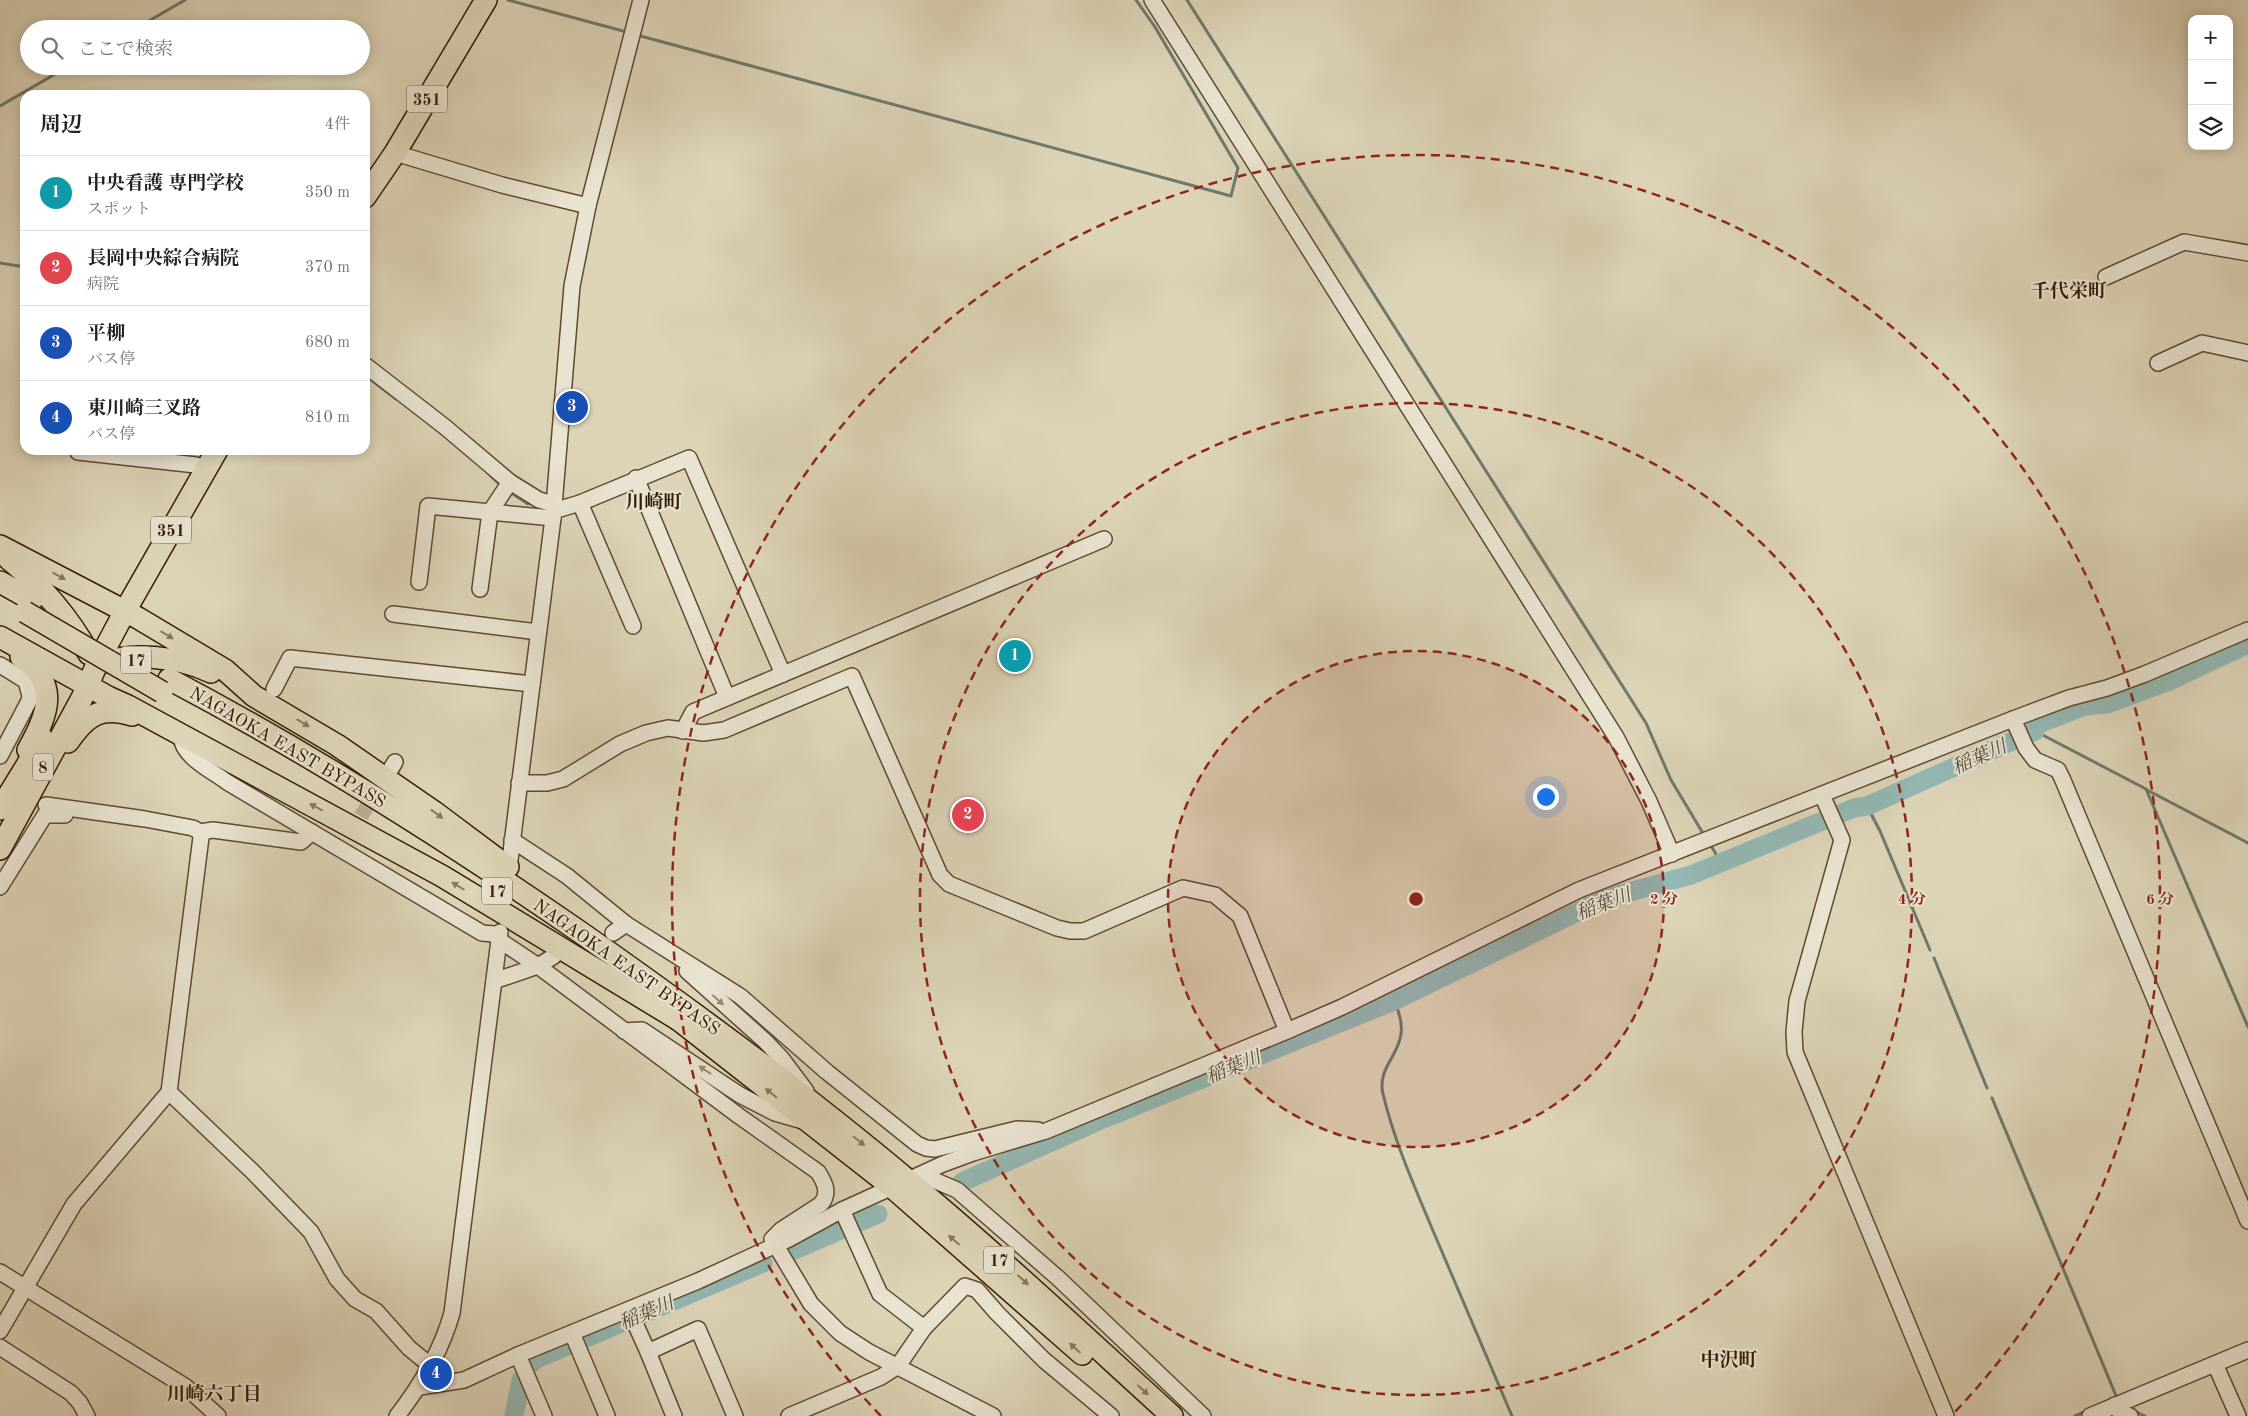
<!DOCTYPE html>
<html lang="ja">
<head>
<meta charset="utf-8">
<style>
  body { margin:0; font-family:"Old Standard TT","Noto Serif JP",serif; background:#f6f6f6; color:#222 }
  .controls { position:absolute; right:15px; top:15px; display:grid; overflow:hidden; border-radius:10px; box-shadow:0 2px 12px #0003 }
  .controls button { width:45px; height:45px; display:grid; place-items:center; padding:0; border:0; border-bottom:1px solid #e0e0e0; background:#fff; color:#222; font:25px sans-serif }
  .you { position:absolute; left:1545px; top:796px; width:18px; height:18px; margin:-12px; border:4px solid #fff; border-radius:50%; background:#1a73e8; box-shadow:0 0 0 8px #1a73e833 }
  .badge { display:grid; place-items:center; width:32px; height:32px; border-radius:50%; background:#db2777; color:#fff; font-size:16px; font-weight:700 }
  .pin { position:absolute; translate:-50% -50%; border:2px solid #fff; box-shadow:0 1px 5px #0006 }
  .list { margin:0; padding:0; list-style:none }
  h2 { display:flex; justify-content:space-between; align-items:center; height:65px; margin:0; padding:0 20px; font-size:21px }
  h2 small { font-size:16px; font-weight:400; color:#767676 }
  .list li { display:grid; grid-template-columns:32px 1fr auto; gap:15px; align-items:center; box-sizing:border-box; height:75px; padding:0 20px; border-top:1px solid #e0e0e0 }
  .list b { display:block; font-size:19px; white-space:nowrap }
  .list p { margin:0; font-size:16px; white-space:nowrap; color:#767676 }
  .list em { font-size:16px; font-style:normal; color:#767676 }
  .icon { flex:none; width:28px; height:28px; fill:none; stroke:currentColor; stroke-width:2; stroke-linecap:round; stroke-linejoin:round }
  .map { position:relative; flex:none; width:2248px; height:1416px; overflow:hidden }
  .search { position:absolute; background:#fff; box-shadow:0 2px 12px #0003; left:20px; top:20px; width:350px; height:55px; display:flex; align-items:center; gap:12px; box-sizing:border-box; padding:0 18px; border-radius:28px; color:#767676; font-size:19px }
  .panel { position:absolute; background:#fff; box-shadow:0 2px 12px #0003; left:20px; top:90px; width:350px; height:365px; border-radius:15px }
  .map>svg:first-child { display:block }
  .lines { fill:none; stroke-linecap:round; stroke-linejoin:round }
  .stream { stroke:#6d796d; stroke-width:3 }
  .river { stroke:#93b8b3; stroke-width:19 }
  .minor-tunnel { stroke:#bbaf94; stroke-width:15; stroke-dasharray:15 8; stroke-linecap:butt }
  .minor-casing { stroke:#5f4930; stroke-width:18 }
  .highway-casing { stroke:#351b03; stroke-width:24 }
  .minor { stroke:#e9e3d1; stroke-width:15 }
  .highway { stroke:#ddd4b8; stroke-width:21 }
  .highway-bridge-casing { stroke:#351b03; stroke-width:24; stroke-linecap:butt }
  .highway-bridge { stroke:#ddd4b8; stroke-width:21 }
  .oneway { fill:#89785e }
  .oneway2 { fill:#988974 }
  .ring { fill:none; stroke:#8f2418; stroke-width:2.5; stroke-dasharray:9 6 }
  .labels { text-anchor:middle; stroke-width:4; stroke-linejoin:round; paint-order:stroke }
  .shield { fill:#e9e3d1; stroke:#6b5741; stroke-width:1 }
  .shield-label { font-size:16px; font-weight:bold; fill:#351b03 }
  .street-label { font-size:18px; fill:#351b03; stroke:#e9e3d1 }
  .neighbourhood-label { font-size:19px; font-weight:bold; fill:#351b03; stroke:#e9e3d1 }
  .water-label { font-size:19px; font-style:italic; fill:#514a38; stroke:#e9e3d1 }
  .centre { fill:#8f2418; stroke:#e9e3d1; stroke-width:2.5 }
  .ring-label { font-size:15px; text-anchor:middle; font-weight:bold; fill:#8f2418; stroke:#e9e3d1; stroke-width:4; stroke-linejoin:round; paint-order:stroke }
</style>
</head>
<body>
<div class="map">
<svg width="2248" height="1416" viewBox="0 0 2248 1416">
  <rect width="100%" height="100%" fill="#ddd4b8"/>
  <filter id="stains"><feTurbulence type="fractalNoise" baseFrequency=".004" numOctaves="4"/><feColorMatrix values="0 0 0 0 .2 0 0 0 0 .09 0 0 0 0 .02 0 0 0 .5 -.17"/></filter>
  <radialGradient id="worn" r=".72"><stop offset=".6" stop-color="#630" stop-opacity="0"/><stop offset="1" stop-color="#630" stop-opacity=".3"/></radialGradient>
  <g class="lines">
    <g class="stream">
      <polyline points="508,0 623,31"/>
      <polyline points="1187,0 1646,723 1671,780 1704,835"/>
      <polyline points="135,29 185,0"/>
      <polyline points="637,35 1231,196 1238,168 1155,27 1136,0"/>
      <polyline points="0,106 69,66"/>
      <polyline points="0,263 25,267"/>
      <polyline points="365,375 396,399"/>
      <polyline points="483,468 500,485"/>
      <polyline points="513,494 528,504"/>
      <polyline points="2035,731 2146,789 2248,1027"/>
      <polyline points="2147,790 2248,843"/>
      <polyline points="1867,806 1880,831 1930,950"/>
      <polyline points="1709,842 1721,863"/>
      <polyline points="1934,958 1987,1088"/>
      <path d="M1394,1001c24,49 -19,58 -11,93 11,46 30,89 48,132 27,64 54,127 81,190"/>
      <polyline points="1992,1098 2117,1398"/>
      <polyline points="2134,1411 2145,1416"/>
      <polyline points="2075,1416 2087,1411"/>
    </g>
    <g class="river">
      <polyline points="962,1182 1096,1122 1394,1001 1604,899 1691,875 1854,808 1867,806 2035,731 2036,725 2085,706 2107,704 2172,680 2248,644"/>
      <polyline points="792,1251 878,1214"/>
      <polyline points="531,1364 534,1360 763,1263"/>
      <polyline points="514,1416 521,1380"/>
    </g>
    <g class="minor-tunnel">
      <polyline points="349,836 378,789"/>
      <polyline points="501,922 508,875"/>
    </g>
    <g class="minor-casing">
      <g id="minor">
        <polyline points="1152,0 1616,737 1649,801 1672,854"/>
        <polyline points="395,153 502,185 588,206"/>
        <polyline points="2106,277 2184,242 2248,253"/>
        <polyline points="2158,363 2202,343 2248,353"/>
        <polyline points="365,365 445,427 510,482 539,500 554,504 560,509 580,503 689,458 783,674"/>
        <polyline points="78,452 196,465"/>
        <polyline points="636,478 727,697"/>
        <polyline points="580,503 633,626"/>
        <polyline points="419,582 428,506 553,518"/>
        <polyline points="480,589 490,512 510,482"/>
        <polyline points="393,614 538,632"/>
        <polyline points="0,665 26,681 30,696 29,701 0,756"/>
        <polyline points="274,689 290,658 532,684"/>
        <polyline points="2013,719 2026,748 2035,760 2058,770 2062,778 2248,1221"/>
        <polyline points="683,731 693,712 1104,539"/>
        <path d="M181,736c1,21 30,34 46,46l255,151 12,1 5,6 39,26 201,150 79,56c7,11 12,21 3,32l-40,26 -9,9 39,65 29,29 29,19 124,64"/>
        <polyline points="389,772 395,762"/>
        <polyline points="519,783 547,783 563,779 620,744 646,733 668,728 703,733 724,730 852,676 940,875 949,884 1057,928 1070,931 1084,931 1183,888 1215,895 1240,916 1287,1031"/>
        <polyline points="1822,795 1842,840 1797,1001 1794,1032 1795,1052 1946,1416"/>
        <polyline points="46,805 145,819 193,828 200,832 213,830 301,842 312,832"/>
        <polyline points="512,840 567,876 626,924 740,996 827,1072 917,1144 926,1148 935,1149 1017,1129 1038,1130"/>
        <polyline points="510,860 553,518 572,286 588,206 641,0"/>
        <polyline points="0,887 45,815 65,815"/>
        <polyline points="613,933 626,924"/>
        <polyline points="687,971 765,1041 782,1059 806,1091"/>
        <polyline points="494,981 538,966 554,956"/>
        <polyline points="624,1031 642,1030 740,1095 775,1113 803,1121"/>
        <polyline points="169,1092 253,1172 311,1232 337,1279 355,1299 376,1311 409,1348 431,1366"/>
        <polyline points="922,1175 957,1190 1058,1278 1203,1416"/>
        <polyline points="842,1210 880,1294 924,1328"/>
        <polyline points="0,1272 186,1387 218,1416"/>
        <polyline points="629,1310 648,1352 698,1329 735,1416"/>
        <polyline points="0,1331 74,1204 169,1092 201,837 200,832"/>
        <polyline points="572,1333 607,1416"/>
        <polyline points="0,1347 71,1393 80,1403 87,1416"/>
        <polyline points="648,1352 674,1416"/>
        <polyline points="518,1355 544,1416"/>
        <polyline points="2215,1364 2238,1416"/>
        <polyline points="420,1387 464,1380 518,1355 698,1281 789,1239 842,1210 943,1164 973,1153 1046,1131 1287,1031 1342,1007 1579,890 2013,719 2069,698 2107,688 2145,674 2248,630"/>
        <polyline points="2115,1405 2119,1411 2130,1416"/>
        <path d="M397,1416c25,-32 44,-64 55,-103l48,-381"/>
        <polyline points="789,1416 881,1377 898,1366 924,1328 965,1286 977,1290 997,1313 1044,1360 1111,1416"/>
        <polyline points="2090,1416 2248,1350"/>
      </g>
    </g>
    <g class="highway-casing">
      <g id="highway">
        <polyline points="365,197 395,153 486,0"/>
        <polyline points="0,546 138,618 225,670 254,696 337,745 437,814 508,867"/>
        <path d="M9,559c33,27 59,57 80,95"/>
        <polyline points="0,582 32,600"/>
        <polyline points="0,637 108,697 128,706 442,876 679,1020"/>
        <path d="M21,657c40,28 26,58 7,93"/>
        <path d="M97,664c35,-12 81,-8 114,8"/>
        <path d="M169,679c142,75 278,161 411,253 113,79 224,161 330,250 90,75 175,155 262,234"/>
        <path d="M68,742c18,-26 32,-37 64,-27"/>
        <polyline points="0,809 43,739"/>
        <polyline points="0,849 82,698 97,664 125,611 217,450"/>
        <polyline points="670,1013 892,1187 1082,1354"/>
      </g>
    </g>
    <use href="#minor" class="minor"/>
    <use href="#highway" class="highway"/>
    <g class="highway-bridge-casing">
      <polyline id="highway-bridge" points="25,612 162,692"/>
    </g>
    <use href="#highway-bridge" class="highway-bridge"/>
  </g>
  <defs><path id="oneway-solid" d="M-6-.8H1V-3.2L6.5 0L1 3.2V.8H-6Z" transform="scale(1.25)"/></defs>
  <g class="oneway">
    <use href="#oneway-solid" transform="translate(59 576) rotate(29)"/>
    <use href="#oneway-solid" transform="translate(167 635) rotate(31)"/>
    <use href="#oneway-solid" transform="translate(303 723) rotate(31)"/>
    <use href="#oneway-solid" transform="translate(316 807) rotate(-152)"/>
    <use href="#oneway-solid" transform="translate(437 814) rotate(36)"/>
    <use href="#oneway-solid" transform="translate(458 886) rotate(-149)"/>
    <use href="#oneway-solid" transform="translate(771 1093) rotate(-141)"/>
    <use href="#oneway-solid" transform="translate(859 1141) rotate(39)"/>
    <use href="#oneway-solid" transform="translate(954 1240) rotate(-139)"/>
    <use href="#oneway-solid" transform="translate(1023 1280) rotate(42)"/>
    <use href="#oneway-solid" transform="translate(1075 1348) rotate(-138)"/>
    <use href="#oneway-solid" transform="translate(1143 1390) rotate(42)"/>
  </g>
  <g class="oneway2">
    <use href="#oneway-solid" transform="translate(718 1000) rotate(42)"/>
    <use href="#oneway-solid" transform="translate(705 1070) rotate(-146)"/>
  </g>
  <circle cx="1416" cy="899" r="248" fill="#8f2418" fill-opacity=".12"/>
  <g class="ring">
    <circle cx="1416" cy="899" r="248"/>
    <circle cx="1416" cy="899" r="496"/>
    <path d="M881 1416A744 744 0 1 1 1951 1416"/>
  </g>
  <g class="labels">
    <g class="shield">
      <rect x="407" y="85.5" width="40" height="27" rx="4"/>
      <rect x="151" y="516.5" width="40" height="27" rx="4"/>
      <rect x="121" y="646.5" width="30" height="27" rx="4"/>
      <rect x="33" y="753.5" width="20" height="27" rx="4"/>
      <rect x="482" y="877.5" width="30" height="27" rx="4"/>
      <rect x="984" y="1246.5" width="30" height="27" rx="4"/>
    </g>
    <g class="shield-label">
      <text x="427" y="105">351</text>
      <text x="171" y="536">351</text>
      <text x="136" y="666">17</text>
      <text x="43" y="773">8</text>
      <text x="497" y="897">17</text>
      <text x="999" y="1266">17</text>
    </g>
    <g class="street-label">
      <text transform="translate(288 747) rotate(30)" y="6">NAGAOKA EAST BYPASS</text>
      <text transform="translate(627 967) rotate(35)" y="6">NAGAOKA EAST BYPASS</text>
    </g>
    <g class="neighbourhood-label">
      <text x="2069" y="297">千代栄町</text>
      <text x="654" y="508">川崎町</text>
      <text x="1729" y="1366">中沢町</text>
      <text x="214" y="1400">川崎六丁目</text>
    </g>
    <g class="water-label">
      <text transform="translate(1979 756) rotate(-24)" y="7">稲葉川</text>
      <text transform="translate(1603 903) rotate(-21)" y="7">稲葉川</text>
      <text transform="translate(1233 1066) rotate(-22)" y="7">稲葉川</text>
      <text transform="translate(646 1312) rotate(-23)" y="7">稲葉川</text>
    </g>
  </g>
  <circle cx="1416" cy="899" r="8" class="centre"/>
  <g class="ring-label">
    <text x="1664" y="904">2 分</text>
    <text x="1912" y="904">4 分</text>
    <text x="2160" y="904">6 分</text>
  </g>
  <rect width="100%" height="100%" filter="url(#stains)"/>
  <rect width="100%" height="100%" fill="url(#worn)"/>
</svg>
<div class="controls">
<button>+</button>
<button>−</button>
<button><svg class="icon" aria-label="layers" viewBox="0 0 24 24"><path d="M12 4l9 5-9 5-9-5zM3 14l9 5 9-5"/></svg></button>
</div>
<div class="you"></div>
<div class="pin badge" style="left:1015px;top:656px;background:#0f9aa8">1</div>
<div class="pin badge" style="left:968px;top:815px;background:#e0444e">2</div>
<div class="pin badge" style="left:572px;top:407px;background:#1a4fb4">3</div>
<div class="pin badge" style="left:436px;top:1374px;background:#1a4fb4">4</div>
<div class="search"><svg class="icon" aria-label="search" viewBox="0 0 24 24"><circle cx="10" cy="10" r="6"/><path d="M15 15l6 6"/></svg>ここで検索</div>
<section class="panel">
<h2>周辺<small>4件</small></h2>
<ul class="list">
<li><span class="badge" style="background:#0f9aa8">1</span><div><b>中央看護 専門学校</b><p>スポット</p></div><em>350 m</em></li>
<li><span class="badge" style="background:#e0444e">2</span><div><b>長岡中央綜合病院</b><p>病院</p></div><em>370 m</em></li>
<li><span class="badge" style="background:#1a4fb4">3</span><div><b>平柳</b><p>バス停</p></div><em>680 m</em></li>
<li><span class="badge" style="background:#1a4fb4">4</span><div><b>東川崎三叉路</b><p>バス停</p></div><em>810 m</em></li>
</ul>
</section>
</div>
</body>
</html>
